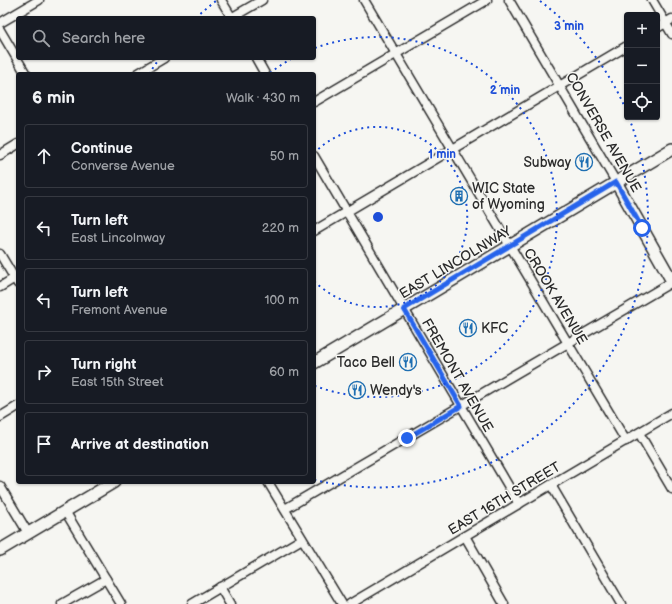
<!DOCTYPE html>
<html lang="en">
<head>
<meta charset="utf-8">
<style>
  body { margin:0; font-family:"Balsamiq Sans",sans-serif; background:#20242c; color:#f1f3f6 }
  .controls { position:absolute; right:12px; top:12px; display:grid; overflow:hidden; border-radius:4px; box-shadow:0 1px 3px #0004 }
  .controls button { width:36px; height:36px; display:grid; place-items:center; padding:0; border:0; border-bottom:1px solid #363941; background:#171b24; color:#f1f3f6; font:20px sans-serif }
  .stop { position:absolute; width:12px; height:12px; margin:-9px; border:3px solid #2563eb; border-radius:50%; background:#fff }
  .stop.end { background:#2563eb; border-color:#fff; box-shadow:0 1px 4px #0008 }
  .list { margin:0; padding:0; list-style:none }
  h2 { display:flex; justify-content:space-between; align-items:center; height:52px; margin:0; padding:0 16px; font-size:17px }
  h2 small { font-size:13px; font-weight:400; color:#9ea1a6 }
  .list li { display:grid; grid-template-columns:26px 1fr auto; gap:12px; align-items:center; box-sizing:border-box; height:64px; margin:0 8px 8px; padding:0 8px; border:1px solid #363941; border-radius:4px }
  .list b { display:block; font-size:15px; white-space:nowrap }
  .list p { margin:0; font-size:13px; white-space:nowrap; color:#9ea1a6 }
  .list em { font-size:13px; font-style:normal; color:#9ea1a6 }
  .icon { flex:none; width:22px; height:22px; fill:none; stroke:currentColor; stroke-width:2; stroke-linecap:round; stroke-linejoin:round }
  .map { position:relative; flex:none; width:672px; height:604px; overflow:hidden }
  .search { position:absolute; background:#171b24; box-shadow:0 1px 3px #0004; left:16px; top:16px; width:300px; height:44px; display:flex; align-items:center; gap:10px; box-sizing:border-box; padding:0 14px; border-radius:4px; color:#9ea1a6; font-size:15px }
  .panel { position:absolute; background:#171b24; box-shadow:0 1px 3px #0004; left:16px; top:72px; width:300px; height:412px; border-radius:4px }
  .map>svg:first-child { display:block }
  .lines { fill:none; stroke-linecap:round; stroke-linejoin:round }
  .minor-casing { stroke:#2b2b2b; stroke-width:11 }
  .major-casing { stroke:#2b2b2b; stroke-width:14 }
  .minor { stroke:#f6f6f2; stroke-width:8 }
  .major { stroke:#f6f6f2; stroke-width:11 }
  .route { stroke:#2563eb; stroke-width:5 }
  .ring { fill:none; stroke:#1d4ed8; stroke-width:2; stroke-dasharray:2 4 }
  .labels { text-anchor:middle; stroke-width:3; stroke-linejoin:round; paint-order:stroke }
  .street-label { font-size:14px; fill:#2b2b2b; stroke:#f6f6f2 }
  .poi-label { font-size:14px; fill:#2b2b2b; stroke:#f6f6f2; text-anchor:start }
  .centre { fill:#1d4ed8; stroke:#f6f6f2; stroke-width:2 }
  .ring-label { font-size:12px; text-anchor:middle; font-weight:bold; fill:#1d4ed8; stroke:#f6f6f2; stroke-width:3; stroke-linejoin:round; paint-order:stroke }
</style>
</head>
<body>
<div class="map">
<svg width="672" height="604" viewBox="0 0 672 604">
  <rect width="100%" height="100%" fill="#f6f6f2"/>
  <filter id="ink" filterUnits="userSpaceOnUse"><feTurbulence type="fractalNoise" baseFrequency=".025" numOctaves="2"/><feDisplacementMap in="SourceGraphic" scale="8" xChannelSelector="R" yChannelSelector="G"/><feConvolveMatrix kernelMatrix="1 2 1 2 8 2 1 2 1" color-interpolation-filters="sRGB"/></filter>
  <g filter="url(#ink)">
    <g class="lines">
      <g class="minor-casing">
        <g id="minor">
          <polyline points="221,0 232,18"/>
          <polyline points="364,0 626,441"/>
          <polyline points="509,0 616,182"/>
          <polyline points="652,0 672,34"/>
          <polyline points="231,18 262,0"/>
          <polyline points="0,23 39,0"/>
          <polyline points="657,28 672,19"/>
          <polyline points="0,30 26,74"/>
          <polyline points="256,58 265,74"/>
          <polyline points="137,74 164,58"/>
          <polyline points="314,102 487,0"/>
          <polyline points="0,155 18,144"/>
          <polyline points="314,156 519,504"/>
          <polyline points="314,231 627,46"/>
          <polyline points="0,254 18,284"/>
          <polyline points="0,287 18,276"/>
          <polyline points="0,417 18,406"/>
          <polyline points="639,433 672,489"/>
          <polyline points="268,482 342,604"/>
          <polyline points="551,485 621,604"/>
          <polyline points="0,486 28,533"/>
          <polyline points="285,509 672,282"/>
          <polyline points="65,511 121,604"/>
          <polyline points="465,536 504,604"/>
          <polyline points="220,587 230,604"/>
          <polyline points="62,604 106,579"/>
          <polyline points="192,604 302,539"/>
          <polyline points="350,604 672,413"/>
        </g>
      </g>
      <g class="major-casing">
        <g id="major">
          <polyline points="616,182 672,281"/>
          <polyline points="314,363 672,149"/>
          <polyline points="0,550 114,482"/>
        </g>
      </g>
      <use href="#minor" class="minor"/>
      <use href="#major" class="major"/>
    </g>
  </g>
  <g class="lines" filter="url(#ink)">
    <polyline class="route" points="407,438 461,406 404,309 616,182 642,228"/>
  </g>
  <g class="ring">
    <path d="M314 153A90 90 0 1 1 314 281"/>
    <path d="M270 73A180 180 0 0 1 293 58M315 48A180 180 0 1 1 315 386"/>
    <path d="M149 74A270 270 0 0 1 160 58M196 18A270 270 0 0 1 216 1M540 1A270 270 0 0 1 627 112M629 118A270 270 0 0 1 315 480"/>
  </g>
  <defs>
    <g id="restaurant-ring" transform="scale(0.9)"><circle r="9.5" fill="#f6f6f2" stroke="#1f6fb2" stroke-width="1.5"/><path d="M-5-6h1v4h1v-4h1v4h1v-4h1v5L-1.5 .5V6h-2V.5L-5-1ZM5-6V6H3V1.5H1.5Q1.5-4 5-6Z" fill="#1f6fb2"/></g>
    <g id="building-ring" transform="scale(0.9)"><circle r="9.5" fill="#f6f6f2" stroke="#1f6fb2" stroke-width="1.5"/><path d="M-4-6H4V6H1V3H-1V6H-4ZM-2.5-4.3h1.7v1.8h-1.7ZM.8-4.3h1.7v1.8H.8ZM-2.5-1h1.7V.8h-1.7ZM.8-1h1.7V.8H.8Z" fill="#1f6fb2"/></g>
  </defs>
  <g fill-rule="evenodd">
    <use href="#restaurant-ring" x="584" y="162"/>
    <use href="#building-ring" x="459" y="196"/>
    <use href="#restaurant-ring" x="468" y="328"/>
    <use href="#restaurant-ring" x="408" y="362"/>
    <use href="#restaurant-ring" x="357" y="390"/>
  </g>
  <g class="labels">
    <g class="street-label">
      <text transform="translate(604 132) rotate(60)" y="5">CONVERSE AVENUE</text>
      <text transform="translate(455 262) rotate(-31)" y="5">EAST LINCOLNWAY</text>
      <text transform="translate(556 296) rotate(59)" y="5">CROOK AVENUE</text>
      <text transform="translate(458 375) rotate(60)" y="5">FREMONT AVENUE</text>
      <text transform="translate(504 498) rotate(-31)" y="5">EAST 16TH STREET</text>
    </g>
    <g class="poi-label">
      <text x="571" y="167" text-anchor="end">Subway</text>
      <text x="472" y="193">WIC State<tspan x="472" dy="16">of Wyoming</tspan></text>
      <text x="481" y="333">KFC</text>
      <text x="395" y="367" text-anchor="end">Taco Bell</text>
      <text x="370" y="395">Wendy's</text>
    </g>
  </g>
  <circle cx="378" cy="217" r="6" class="centre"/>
  <g class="ring-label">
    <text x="569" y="30">3 min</text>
    <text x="505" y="94">2 min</text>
    <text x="442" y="158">1 min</text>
  </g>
</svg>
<div class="controls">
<button>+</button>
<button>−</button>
<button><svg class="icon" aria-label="locate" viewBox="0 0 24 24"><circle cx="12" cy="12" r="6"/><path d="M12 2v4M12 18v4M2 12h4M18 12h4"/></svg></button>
</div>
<div class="stop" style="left:642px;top:228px"></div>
<div class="stop end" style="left:407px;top:438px"></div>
<div class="search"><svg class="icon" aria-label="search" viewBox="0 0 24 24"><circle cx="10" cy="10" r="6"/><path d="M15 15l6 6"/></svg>Search here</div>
<section class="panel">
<h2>6 min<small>Walk · 430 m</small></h2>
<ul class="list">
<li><svg class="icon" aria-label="ahead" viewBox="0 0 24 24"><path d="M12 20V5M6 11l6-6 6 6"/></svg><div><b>Continue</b><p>Converse Avenue</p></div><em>50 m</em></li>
<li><svg class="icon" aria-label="left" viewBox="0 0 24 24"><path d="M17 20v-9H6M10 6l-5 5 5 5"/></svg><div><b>Turn left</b><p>East Lincolnway</p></div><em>220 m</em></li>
<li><svg class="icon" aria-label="left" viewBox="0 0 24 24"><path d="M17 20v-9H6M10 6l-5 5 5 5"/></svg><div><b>Turn left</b><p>Fremont Avenue</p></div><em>100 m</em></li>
<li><svg class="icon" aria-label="right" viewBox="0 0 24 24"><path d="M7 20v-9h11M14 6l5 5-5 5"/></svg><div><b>Turn right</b><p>East 15th Street</p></div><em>60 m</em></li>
<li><svg class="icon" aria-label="arrive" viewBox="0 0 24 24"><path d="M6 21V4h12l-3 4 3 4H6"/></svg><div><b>Arrive at destination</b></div></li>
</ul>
</section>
</div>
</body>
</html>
